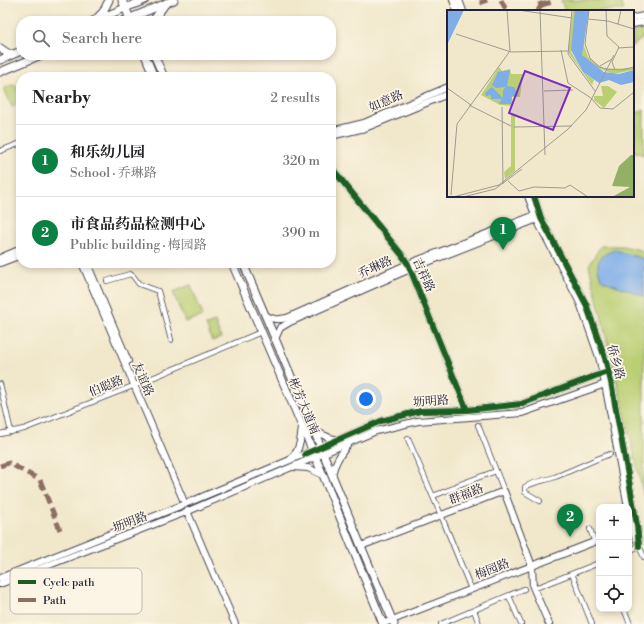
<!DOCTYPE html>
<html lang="en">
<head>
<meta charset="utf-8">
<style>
  body { margin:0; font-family:"Libre Bodoni","Noto Serif SC",serif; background:#f2f2f2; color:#202124 }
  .controls { position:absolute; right:12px; bottom:12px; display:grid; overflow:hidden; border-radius:8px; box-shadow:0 2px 6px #0003 }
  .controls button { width:36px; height:36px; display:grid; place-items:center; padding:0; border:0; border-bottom:1px solid #e0e0e0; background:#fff; color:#202124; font:20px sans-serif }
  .you { position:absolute; left:366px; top:399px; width:14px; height:14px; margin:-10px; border:3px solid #fff; border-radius:50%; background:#1a73e8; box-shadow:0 0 0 6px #1a73e833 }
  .badge { display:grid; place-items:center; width:26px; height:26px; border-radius:50%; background:#0b8043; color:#fff; font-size:13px; font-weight:700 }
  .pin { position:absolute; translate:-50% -33px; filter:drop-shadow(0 1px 2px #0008) }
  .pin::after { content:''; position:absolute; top:21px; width:14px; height:12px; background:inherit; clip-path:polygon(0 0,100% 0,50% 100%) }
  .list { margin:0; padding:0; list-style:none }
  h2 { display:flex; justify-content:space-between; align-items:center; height:52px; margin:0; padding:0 16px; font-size:17px }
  h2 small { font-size:13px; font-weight:400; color:#757577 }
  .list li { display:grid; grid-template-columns:26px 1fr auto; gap:12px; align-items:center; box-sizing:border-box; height:72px; padding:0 16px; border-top:1px solid #e0e0e0 }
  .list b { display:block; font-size:15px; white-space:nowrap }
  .list p { margin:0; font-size:13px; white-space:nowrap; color:#757577 }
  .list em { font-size:13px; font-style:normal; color:#757577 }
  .icon { flex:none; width:22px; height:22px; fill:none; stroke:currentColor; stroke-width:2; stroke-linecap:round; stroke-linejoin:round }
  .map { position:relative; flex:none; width:644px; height:624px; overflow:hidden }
  .search { position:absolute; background:#fff; box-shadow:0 2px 6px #0003; left:16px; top:16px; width:320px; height:44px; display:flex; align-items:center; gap:10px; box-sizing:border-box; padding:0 14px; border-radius:16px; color:#757577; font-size:15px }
  .panel { position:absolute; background:#fff; box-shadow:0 2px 6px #0003; left:16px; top:72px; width:320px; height:196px; border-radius:16px }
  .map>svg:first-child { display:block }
  .green { fill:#bace72; stroke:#6e7856 }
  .water { fill:#7fade8; stroke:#506892 }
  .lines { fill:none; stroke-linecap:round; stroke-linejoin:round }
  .street-casing { stroke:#414051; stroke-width:6 }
  .secondary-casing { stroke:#414051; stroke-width:8 }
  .primary-casing { stroke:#414051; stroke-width:9 }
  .street { stroke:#fff; stroke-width:4.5 }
  .secondary { stroke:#fff; stroke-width:6 }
  .primary { stroke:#fff; stroke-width:7 }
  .quiet { stroke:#8d6e63; stroke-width:5; stroke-dasharray:10 5; stroke-linecap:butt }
  .cycleway-casing { stroke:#fcf5e5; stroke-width:8 }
  .cycleway { stroke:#1b5e20; stroke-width:6 }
  .labels { text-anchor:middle; stroke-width:3.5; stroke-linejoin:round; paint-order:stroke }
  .street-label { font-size:12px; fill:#22223b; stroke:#fcf5e5 }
  .inset-road { fill:none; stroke:#9e9992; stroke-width:1 }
  .view { fill:#7b2cbf; fill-opacity:0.15; stroke:#7b2cbf; stroke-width:2 }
  .inset-edge { fill:none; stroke:#22223b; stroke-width:2 }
  .key { fill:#fcf5e5; stroke:#bbb6b2; stroke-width:1 }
  .key-label { font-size:11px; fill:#22223b }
</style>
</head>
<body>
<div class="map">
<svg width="644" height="624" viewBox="0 0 644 624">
  <rect width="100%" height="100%" fill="#fcf5e5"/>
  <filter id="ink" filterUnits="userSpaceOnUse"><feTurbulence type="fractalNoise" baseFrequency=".025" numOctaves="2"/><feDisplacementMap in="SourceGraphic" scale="8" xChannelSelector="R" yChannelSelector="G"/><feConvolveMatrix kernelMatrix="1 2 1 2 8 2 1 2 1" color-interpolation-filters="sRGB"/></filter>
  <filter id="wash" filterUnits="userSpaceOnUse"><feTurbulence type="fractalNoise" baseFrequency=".012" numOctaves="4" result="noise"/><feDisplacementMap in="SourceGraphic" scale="16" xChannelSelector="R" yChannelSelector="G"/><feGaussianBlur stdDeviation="0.9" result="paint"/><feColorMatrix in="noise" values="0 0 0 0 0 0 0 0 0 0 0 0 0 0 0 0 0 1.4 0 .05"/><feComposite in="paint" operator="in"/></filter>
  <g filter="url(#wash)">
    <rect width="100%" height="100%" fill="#f1e8cc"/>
    <g class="green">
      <polygon points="561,0 620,0 624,10 565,11"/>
      <polygon points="644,29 644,37 633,46 633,31"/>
      <polygon points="15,84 21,99 21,103 12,107 4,88"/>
      <polygon points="644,109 644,155 633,151 633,120 637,113"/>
      <polygon points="601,246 623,246 644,251 644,496 589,265"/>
      <polygon points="191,285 203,316 185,322 173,292"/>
      <polygon points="215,322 221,338 212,341 206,325"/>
    </g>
    <path class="water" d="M615,250l29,9v37l-42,-16c-8,-17 -5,-24 13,-30z"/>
  </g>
  <g filter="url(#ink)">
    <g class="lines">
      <g class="street-casing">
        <g id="street">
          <polyline points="0,151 21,143"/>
          <polyline points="107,281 130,274 133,276 139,284 158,291 171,340"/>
          <polyline points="0,384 11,432"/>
          <polyline points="478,425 504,491"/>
          <polyline points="0,434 24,429 138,384 261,332"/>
          <polyline points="408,439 441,515 471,589"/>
          <polyline points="433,496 454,488 458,485 496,471"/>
          <path d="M540,501l-15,-9v-5c8,-5 18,-6 27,-9 20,-7 38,-17 58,-24"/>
          <polyline points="590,529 594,540"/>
          <polyline points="639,546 644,557"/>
          <polyline points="629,551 635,548"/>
          <polyline points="573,576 592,624"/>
          <polyline points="538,587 599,563"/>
          <polyline points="509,596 521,624"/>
          <polyline points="624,609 630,624"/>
          <polyline points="474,610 479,624"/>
          <polyline points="441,624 524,589"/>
        </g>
      </g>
      <g class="secondary-casing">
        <g id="secondary">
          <polyline points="453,0 457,11"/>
          <polyline points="459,0 463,11"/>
          <polyline points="633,18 644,16"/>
          <polyline points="633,24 644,22"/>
          <polyline points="331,131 364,123 448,87"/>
          <polyline points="331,136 365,128 448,94"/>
          <polyline points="331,167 402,255 408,264 467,410"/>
          <polyline points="528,196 537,220 580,303 599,357 605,384 628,507"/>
          <polyline points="534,196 541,218 586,304 605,358 611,382 637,525 639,546"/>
          <polyline points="0,258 21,249"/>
          <polyline points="0,263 21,255"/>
          <polyline points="82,263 185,504"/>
          <polyline points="87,263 128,361"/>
          <path d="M265,315c8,5 13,5 22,3l121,-54 130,-50"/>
          <polyline points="275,339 280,328 290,322 410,269 540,218"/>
          <polyline points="313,428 321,434 330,438 338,440"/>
          <polyline points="290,460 297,451 300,442 302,428"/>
          <polyline points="293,467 308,468 323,475"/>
          <path d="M332,475c3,-14 9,-21 17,-32"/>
          <polyline points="187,511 235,624"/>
          <polyline points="629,515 631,527 637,541"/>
          <polyline points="361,546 504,491 532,566 533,587 549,624"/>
          <polyline points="0,578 185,504 321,447 381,421 420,411 467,410 521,404 595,376 608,372"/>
          <polyline points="0,584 186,512 376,431 418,421 522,413 611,382"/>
          <polyline points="382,624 599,540"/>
        </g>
      </g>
      <g class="primary-casing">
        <g id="primary">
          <polyline points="122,0 131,21"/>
          <polyline points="97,18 103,12 109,0"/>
          <polyline points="93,21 145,0"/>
          <polyline points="123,21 174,0"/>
          <polyline points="154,21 155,18 166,3"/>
          <polyline points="0,48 9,54 13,54"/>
          <polyline points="145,55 154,77"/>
          <polyline points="154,55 164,77"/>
          <polyline points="0,60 21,51"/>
          <polyline points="0,72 41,55"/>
          <polyline points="232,263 323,475 383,624"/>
          <polyline points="243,263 313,428 361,546 394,624"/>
        </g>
      </g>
      <use href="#street" class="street"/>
      <use href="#secondary" class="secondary"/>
      <use href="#primary" class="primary"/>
      <g class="quiet">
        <polyline points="501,0 505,8 510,11"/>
        <polyline points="480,3 487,0"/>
        <polyline points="541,5 552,2"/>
        <polyline points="538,11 541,5 539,0"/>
        <polyline points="0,466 9,463 40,480 60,530"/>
      </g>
      <g class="cycleway-casing">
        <g id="cycleway">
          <polyline points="331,167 402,255 408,264 467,410"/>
          <polyline points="534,196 541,218 586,304 605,358 611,382 637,525 639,546"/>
          <polyline points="305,454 381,421 420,411 467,410 521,404 595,376 608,372"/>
        </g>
      </g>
      <use href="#cycleway" class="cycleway"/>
    </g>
  </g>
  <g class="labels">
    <g class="street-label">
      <text transform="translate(386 101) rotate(-23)" y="4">如意路</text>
      <text transform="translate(375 267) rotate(-24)" y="4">乔琳路</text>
      <text transform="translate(424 275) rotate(66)" y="4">吉祥路</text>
      <text transform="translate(616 362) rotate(75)" y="4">侨乡路</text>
      <text transform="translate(143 379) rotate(67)" y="4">友谊路</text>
      <text transform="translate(106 386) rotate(-22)" y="4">伯聪路</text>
      <text transform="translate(431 401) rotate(-4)" y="4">坜明路</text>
      <text transform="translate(304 406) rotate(67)" y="4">彬芳大道南</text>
      <text transform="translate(466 494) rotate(-21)" y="4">群福路</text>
      <text transform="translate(130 522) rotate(-21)" y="4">坜明路</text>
      <text transform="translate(492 569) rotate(-21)" y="4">梅园路</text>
    </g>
  </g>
  <g transform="translate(447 10)">
    <rect width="187" height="187" fill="#f1e8cc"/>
    <path d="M126,0h2v12l-4,30 12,20 11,8 -2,5 -24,-33zM138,17l-1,19 4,11 16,12 30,-1v2l-21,4 -19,-8 -12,-11zM52,57l3,4 8,-2 1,5h12l-3,23h-8l1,9 -13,-1 -19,-10zM154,76h7l9,6 -13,16 -10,-8v-4h9zM64,103l4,1v57l-10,8 -1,-7 7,-6z" fill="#bace72"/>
    <path d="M184,145h3v42h-22l18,-10 -18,-1 7,-20z" fill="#93b164"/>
    <path d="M0,0h17l-17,35zM128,0h14l-7,45 22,17 15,2 15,-4v12l-13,3 -12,-5 -10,3 -16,-11 -12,-22zM63,60l-3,16 7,1 5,9h-7l-1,8h-10l-2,-1 3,-4h-11v-4l-5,1 -1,-3 7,-6 11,11v-8l3,-3 -10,1 -4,-3 6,-13z" fill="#7fade8"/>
    <path class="inset-road" d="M71,0l54,8M93,0l5,145M125,0l-4,44 27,37M142,0l-4,34 5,14 9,9 8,2 14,1 13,-3M159,0l1,26 12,11 -7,15 3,8M141,9l20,2 26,8M171,14l3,-14M9,24l55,18 57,-1M171,38l16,-1M114,40l7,33 23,15 9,10 13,1 21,-17M153,56l12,-7M0,78l24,17M97,81l29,-1M22,95l42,21M55,97l1,77M67,117l58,-1M61,171l11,10 15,-4 31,1 5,-3 18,12M4,185l6,-71 53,-73 -3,-41M6,187l46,-12 68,-55 19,-20 28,-55M16,187l32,-8 27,-20"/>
    <path class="view" d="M78,61l45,17 -17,42 -44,-17z"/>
    <rect width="187" height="187" class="inset-edge"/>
  </g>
  <rect x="10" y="568" width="132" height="46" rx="6" class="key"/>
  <rect x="18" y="580" width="18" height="4" fill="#1b5e20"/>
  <rect x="18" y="598" width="18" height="4" fill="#8d6e63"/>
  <g class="key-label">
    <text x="43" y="586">Cycle path</text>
    <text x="43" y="604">Path</text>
  </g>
</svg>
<div class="controls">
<button>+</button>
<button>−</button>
<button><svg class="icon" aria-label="locate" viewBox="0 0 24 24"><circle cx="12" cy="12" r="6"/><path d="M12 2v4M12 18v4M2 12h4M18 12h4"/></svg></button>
</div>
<div class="you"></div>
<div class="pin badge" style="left:503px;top:250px">1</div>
<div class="pin badge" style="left:570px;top:537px">2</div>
<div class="search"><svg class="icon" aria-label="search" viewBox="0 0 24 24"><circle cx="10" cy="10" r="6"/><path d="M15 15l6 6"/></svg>Search here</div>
<section class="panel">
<h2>Nearby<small>2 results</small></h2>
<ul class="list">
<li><span class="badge">1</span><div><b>和乐幼儿园</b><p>School · 乔琳路</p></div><em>320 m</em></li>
<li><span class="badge">2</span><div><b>市食品药品检测中心</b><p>Public building · 梅园路</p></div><em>390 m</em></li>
</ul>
</section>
</div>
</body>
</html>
